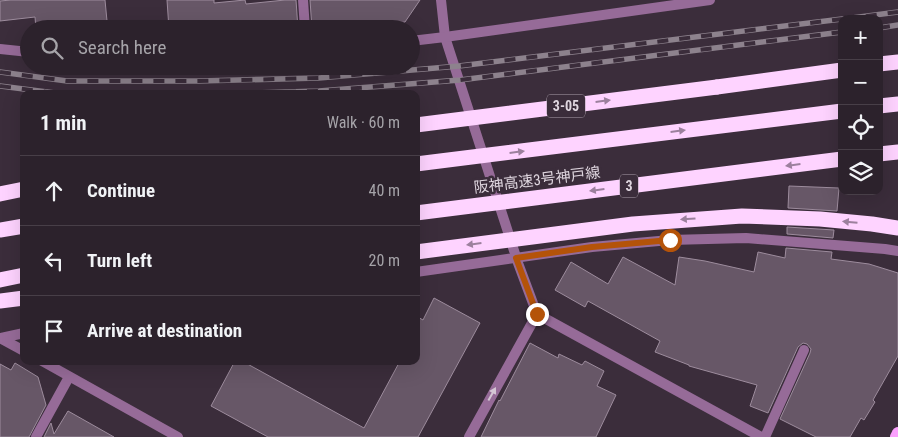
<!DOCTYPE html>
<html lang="en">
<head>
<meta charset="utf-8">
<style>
  body { margin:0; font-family:"Roboto Condensed","Noto Sans JP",sans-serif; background:#342a34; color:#f1f3f6 }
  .controls { position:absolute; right:15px; top:15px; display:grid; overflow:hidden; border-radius:10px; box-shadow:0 5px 20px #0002 }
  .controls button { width:45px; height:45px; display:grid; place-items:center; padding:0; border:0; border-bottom:1px solid #483f48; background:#2c222c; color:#f1f3f6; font:25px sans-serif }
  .stop { position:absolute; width:15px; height:15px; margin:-11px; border:4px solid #b45309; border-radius:50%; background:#fff }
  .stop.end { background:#b45309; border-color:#fff; box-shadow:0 1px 5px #0008 }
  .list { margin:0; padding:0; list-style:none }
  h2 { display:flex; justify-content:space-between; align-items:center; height:65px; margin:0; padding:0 20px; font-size:21px }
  h2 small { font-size:16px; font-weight:400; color:#a6a4a9 }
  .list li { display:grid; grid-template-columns:32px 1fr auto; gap:15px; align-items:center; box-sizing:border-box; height:70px; padding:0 20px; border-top:1px solid #483f48 }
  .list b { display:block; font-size:19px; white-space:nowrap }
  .list em { font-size:16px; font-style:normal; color:#a6a4a9 }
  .icon { flex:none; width:28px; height:28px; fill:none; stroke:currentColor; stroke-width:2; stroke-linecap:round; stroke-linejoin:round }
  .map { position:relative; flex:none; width:898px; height:437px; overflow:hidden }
  .search { position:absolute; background:#2c222c; box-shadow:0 5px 20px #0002; left:20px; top:20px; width:400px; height:55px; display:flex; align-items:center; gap:12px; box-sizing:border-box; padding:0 18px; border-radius:28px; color:#a6a4a9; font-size:19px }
  .panel { position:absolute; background:#2c222c; box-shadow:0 5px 20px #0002; left:20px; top:90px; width:400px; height:275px; border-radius:10px }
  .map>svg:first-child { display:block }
  .building { fill:#675767; stroke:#9d8c9d }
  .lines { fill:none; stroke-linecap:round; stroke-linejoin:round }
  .service { stroke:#966b98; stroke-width:10 }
  .minor { stroke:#966b98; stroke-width:10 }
  .primary { stroke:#faa0fd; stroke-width:12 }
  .motorway { stroke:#fed3ff; stroke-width:15 }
  .rail-casing { stroke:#8d828d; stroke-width:5.5 }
  .rail { stroke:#3b2d3b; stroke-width:4; stroke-dasharray:11; stroke-linecap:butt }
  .motorway-bridge { stroke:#fed3ff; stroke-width:15 }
  .oneway { fill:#9c809d }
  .oneway2 { fill:#d4c6d4 }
  .route { stroke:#b45309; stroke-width:6 }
  .labels { text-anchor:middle; stroke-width:5; stroke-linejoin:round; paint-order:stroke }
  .shield { fill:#3b2d3b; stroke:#aea3ae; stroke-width:1 }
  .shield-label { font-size:14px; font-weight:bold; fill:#dfd6df }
  .street-label { font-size:15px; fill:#dfd6df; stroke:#3b2d3b }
</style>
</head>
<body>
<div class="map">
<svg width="898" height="437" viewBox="0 0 898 437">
  <rect width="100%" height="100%" fill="#3b2d3b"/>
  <g class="building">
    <polygon points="11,0 105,0 107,21 39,29 36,29 35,17 0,21 0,1"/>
    <polygon points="167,0 214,0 214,3 245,0 246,4 285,0 296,0 298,29 259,29 258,25 230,29 227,29 226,26 197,29 169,29"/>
    <polygon points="310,0 420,0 405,22 347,29 312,29"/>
    <polygon points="789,186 839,188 837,211 788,208"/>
    <polygon points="787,227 834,230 833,238 787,234"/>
    <polygon points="786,248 832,252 831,259 869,264 898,273 898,356 873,400 875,402 864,420 861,418 850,437 816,437 780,419 810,353 811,349 807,344 803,343 798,347 768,413 750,406 757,385 689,366 689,365 655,352 660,341 588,301 585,307 555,290 571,262 608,284 623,257 675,285 679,257 705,261 754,272 758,252 785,258"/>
    <polygon points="434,298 480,323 418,437 268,437 211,406 235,361 242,361 364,428 400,361 416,361 416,316 423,320"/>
    <polygon points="530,343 558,358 559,354 582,365 585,361 604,371 597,386 616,395 596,437 481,437 499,400 500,401"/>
    <polygon points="15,363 38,377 46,405 29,437 0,437 0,364 11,370"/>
    <polygon points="68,411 114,437 44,437 51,423 54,434"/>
  </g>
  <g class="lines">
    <g class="service">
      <polyline points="303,0 305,29"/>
      <polyline points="765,437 804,350"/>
    </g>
    <g class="minor">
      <polyline points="441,0 445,37 518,263 537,314 761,437"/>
      <polyline points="411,41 445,37 710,0"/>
      <polyline points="0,49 29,52"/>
      <polyline points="416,272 592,247 670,240 746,238 885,249 898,251"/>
      <polyline points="0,338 24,351"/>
      <polyline points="1,338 24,333"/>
      <polyline points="42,361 178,437"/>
      <polyline points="36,437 69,377"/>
      <polyline points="469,437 537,314"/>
    </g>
    <polyline class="primary" points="896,437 898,433"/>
    <g class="motorway">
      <polyline points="879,64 898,62"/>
      <polyline points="717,87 842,70"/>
      <polyline points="879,106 898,104"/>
      <polyline points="879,154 898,152"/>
      <polyline points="0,194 24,189"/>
      <polyline points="0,230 24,226"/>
      <polyline points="0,280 24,275"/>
      <polyline points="0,301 24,298"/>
    </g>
    <g class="rail-casing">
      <g id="rail">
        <polyline points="844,19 898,12"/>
        <polyline points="879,28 898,25"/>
        <polyline points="0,72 67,81 199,81 319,78 459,66 842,19"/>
        <polyline points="0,86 63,94"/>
        <polyline points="219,94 319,91 460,80 842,32"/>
      </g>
    </g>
    <use href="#rail" class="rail"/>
    <g class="motorway-bridge">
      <polyline points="416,125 717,87"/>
      <polyline points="416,164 842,111"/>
      <polyline points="416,213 842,159"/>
      <polyline points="416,252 633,224 742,216 820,219 872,224 898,228"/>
    </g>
  </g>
  <defs><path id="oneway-solid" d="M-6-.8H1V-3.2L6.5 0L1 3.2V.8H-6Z" transform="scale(1.25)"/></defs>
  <g class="oneway">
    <use href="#oneway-solid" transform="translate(603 101) rotate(-7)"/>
    <use href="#oneway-solid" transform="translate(678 131) rotate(-7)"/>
    <use href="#oneway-solid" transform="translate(517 152) rotate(-7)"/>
    <use href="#oneway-solid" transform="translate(793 165) rotate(173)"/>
    <use href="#oneway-solid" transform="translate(597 190) rotate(173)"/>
    <use href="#oneway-solid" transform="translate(688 219) rotate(176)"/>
    <use href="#oneway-solid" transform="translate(850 222) rotate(-175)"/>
    <use href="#oneway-solid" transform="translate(474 244) rotate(173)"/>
  </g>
  <use class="oneway2" href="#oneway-solid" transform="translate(492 394) rotate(-61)"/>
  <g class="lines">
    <polyline class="route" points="537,314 516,258 592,247 670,240"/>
  </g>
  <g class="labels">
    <g class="shield">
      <rect x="547" y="94.5" width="38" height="23" rx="4"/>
      <rect x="620" y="174.5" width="18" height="23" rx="4"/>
    </g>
    <g class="shield-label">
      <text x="566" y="111">3-05</text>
      <text x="629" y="191">3</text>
    </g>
    <g class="street-label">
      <text transform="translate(537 180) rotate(-7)" y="5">阪神高速3号神戸線</text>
    </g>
  </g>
</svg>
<div class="controls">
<button>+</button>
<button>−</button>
<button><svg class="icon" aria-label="locate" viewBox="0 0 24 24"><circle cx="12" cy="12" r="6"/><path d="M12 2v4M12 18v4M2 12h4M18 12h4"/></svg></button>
<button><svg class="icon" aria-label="layers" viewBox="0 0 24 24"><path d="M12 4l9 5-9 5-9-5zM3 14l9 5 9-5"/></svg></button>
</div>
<div class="stop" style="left:670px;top:240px"></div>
<div class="stop end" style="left:537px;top:314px"></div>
<div class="search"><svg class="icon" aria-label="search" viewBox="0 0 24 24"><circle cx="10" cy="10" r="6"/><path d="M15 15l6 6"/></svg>Search here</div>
<section class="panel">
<h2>1 min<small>Walk · 60 m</small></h2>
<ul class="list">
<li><svg class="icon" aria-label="ahead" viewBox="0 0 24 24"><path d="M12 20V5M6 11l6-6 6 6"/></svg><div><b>Continue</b></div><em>40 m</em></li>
<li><svg class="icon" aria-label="left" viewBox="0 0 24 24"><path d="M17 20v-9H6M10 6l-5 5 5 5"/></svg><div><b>Turn left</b></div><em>20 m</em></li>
<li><svg class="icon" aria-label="arrive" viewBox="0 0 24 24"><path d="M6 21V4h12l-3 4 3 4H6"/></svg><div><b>Arrive at destination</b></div></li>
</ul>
</section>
</div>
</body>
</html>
